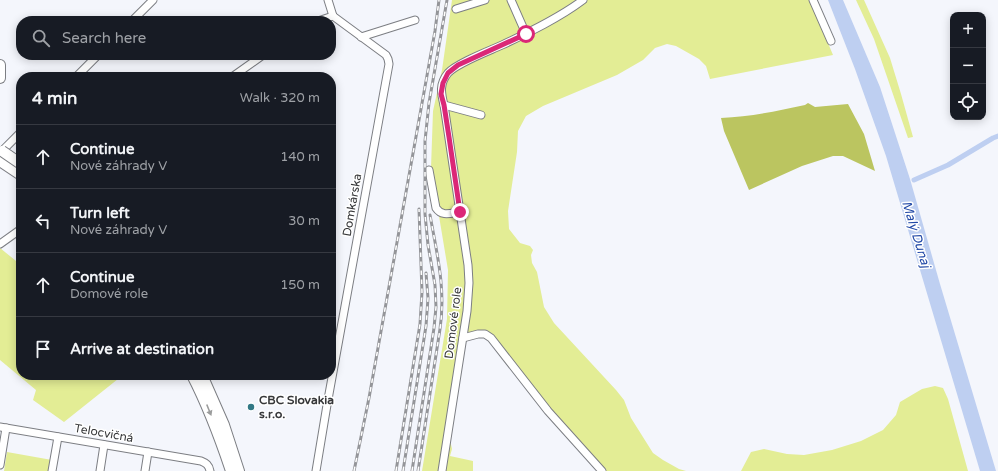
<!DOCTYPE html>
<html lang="en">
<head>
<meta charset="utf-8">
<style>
  body { margin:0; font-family:"Varela Round",sans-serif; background:#242831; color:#f1f3f6 }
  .controls { position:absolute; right:12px; top:12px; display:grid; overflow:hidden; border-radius:8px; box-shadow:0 2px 10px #0003 }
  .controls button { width:36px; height:36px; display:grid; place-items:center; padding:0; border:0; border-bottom:1px solid #363941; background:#171b24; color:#f1f3f6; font:20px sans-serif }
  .stop { position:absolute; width:12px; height:12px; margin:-9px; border:3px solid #db2777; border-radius:50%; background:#fff }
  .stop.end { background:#db2777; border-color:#fff; box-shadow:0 1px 4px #0008 }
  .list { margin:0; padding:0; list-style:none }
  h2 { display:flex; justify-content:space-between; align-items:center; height:52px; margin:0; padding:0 16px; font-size:17px }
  h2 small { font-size:13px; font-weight:400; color:#9ea1a6 }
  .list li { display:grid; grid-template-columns:26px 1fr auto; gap:12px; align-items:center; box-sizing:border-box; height:64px; padding:0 16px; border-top:1px solid #363941 }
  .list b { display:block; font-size:15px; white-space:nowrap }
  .list p { margin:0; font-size:13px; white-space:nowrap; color:#9ea1a6 }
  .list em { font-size:13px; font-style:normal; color:#9ea1a6 }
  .icon { flex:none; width:22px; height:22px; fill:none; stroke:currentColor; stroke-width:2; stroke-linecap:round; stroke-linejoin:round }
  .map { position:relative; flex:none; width:998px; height:471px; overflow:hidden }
  .search { position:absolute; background:#171b24; box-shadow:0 2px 10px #0003; left:16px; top:16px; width:320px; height:44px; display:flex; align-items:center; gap:10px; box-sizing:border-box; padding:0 14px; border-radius:16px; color:#9ea1a6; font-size:15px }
  .panel { position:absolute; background:#171b24; box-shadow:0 2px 10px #0003; left:16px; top:72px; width:320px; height:308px; border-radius:16px }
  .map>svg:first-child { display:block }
  .green { fill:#e3ed95 }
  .forest { fill:#bbc560 }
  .water { fill:#becff1 }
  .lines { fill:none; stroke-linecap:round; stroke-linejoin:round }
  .canal { stroke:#becff1; stroke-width:5 }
  .minor-casing { stroke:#7c7e83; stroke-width:9 }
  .highway-casing { stroke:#7c7e83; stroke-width:12 }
  .minor { stroke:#fff; stroke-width:7 }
  .highway { stroke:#fff; stroke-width:10 }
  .rail-casing { stroke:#949599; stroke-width:3 }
  .rail { stroke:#fff; stroke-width:1.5; stroke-dasharray:4.5; stroke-linecap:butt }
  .highway-bridge-casing { stroke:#7c7e83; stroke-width:12; stroke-linecap:butt }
  .highway-bridge { stroke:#fff; stroke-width:10 }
  .oneway { fill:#9b9c9c }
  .route { stroke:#db2777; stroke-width:5 }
  .poi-dot { fill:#327885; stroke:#fff; stroke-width:1.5 }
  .labels { text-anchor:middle; stroke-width:3; stroke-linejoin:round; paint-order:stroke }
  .street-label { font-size:12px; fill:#37383a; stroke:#fff }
  .poi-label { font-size:12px; font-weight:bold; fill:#37383a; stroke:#fff; text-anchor:start }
  .water-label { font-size:13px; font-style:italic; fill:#2249a7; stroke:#fff }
</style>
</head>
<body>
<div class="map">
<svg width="998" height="471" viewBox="0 0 998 471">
  <rect width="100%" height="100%" fill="#f4f6fc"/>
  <g class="green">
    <polygon points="452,0 810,0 833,55 710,79 706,66 699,59 676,46 667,44 655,48 643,60 617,75 543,106 526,116 518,131 517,152 508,211 509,229 520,243 530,246 533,250 531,255 532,263 537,272 544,307 554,323 616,390 624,400 631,418 653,453 663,460 679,469 686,471 605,471 602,468 523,377 487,330 462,335 441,471 422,471 447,319 448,270 431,168 433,111 442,70"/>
    <polygon points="856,0 864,0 890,58 901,94 913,137 908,138 874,39"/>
    <polygon points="0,248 21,265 21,375 123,375 64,422 33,400 36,390 0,360"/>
    <polygon points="935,386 943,388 948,399 968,471 741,471 751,452 764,449 787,454 804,455 832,450 861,441 883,430 896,415 900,402 922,389"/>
    <polygon points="450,440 452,449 450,456 473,461 473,471 445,471"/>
    <polygon points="7,452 52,460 50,471 4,471"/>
  </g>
  <path class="forest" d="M808,103l7,4 33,-3 16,30 11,37 -32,-15h-10l-31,10 -53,24 -25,-59 -3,-13c29,-1 56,-7 84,-13z"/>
  <polygon class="water" points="828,0 843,0 880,87 910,179 940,284 996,471 980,471 886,156 855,69"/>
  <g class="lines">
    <polyline class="canal" points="914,180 948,165 993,138 998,136"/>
    <g class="minor-casing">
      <g id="minor">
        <polyline points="328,0 333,16"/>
        <polyline points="511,0 526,34"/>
        <polyline points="813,0 831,41"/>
        <polyline points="456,9 485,0"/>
        <polyline points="132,21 153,0"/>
        <polyline points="318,21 333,16"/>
        <polyline points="361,37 415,20"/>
        <polyline points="76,77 98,55"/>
        <polyline points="232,77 263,55"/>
        <polyline points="444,105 481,115"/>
        <polyline points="0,153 21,132"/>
        <path d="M429,170l7,38c6,9 15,5 24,4"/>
        <polyline points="0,244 21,229"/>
        <polyline points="463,338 478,334 485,334 491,338 548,411 602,471"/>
        <path d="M0,427l201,34c5,2 8,4 9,10"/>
        <polyline points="0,465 6,428"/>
        <polyline points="52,471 58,437"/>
        <polyline points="100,471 104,445"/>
        <polyline points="145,471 148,452"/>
        <polyline points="316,471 327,405 389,64 388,59 386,55 333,16"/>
        <path d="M442,471l25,-160 2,-28 -1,-18 -8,-53 -16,-107c-3,-12 -5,-21 4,-32 9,-10 41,-22 54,-28 28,-13 57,-27 81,-45"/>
      </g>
    </g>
    <g class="highway-casing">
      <g id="highway">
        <polyline points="0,65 0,78"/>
        <polyline points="0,161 21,175"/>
        <path d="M192,375c16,31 28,63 39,96"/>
        <polyline points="202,375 224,425 239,471"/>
      </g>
    </g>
    <use href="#minor" class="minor"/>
    <use href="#highway" class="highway"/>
    <g class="rail-casing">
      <g id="rail">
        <polyline points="354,471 369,398 435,31 439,0"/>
        <polyline points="396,471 420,324 422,292 419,209"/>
        <polyline points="403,471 426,326 428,298 426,273"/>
        <polyline points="412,471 434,328 436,307 435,285 428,245 425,214 425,141 429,103 447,0"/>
        <path d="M418,471l22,-142c6,-40 -3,-75 -10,-114"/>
      </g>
    </g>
    <use href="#rail" class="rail"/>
    <g class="highway-bridge-casing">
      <polyline id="highway-bridge" points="2,151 21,164"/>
    </g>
    <use href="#highway-bridge" class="highway-bridge"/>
  </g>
  <defs><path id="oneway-solid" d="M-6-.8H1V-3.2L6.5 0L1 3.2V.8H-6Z"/></defs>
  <use class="oneway" href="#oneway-solid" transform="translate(209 410) rotate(68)"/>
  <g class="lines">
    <polyline class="route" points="460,212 449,137 444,105 441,94 443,83 448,73 458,65 526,34"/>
  </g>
  <circle class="poi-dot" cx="251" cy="407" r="4"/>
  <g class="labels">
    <g class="street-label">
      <text transform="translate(352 205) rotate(-80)" y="4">Domkárska</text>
      <text transform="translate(453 323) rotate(-83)" y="4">Domové role</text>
      <text transform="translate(104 433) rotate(10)" y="4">Telocvičná</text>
    </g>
    <g class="poi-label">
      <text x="259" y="404">CBC Slovakia<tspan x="259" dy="14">s.r.o.</tspan></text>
    </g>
    <g class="water-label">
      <text transform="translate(917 234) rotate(73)" y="5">Malý Dunaj</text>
    </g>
  </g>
</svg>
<div class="controls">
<button>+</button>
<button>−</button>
<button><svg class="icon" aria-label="locate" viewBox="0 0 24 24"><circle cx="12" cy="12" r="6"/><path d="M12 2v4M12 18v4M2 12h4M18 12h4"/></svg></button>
</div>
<div class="stop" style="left:526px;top:34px"></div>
<div class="stop end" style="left:460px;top:212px"></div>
<div class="search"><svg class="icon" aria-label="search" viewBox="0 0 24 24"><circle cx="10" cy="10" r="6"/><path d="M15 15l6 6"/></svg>Search here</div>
<section class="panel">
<h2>4 min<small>Walk · 320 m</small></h2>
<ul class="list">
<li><svg class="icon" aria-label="ahead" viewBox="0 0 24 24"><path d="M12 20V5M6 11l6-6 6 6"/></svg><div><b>Continue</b><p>Nové záhrady V</p></div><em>140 m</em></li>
<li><svg class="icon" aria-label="left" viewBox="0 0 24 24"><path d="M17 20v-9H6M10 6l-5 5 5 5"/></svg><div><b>Turn left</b><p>Nové záhrady V</p></div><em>30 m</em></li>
<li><svg class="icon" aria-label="ahead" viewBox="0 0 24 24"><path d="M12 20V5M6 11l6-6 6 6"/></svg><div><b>Continue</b><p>Domové role</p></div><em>150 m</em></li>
<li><svg class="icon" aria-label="arrive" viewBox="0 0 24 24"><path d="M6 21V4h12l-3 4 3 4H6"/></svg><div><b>Arrive at destination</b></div></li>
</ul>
</section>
</div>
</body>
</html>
